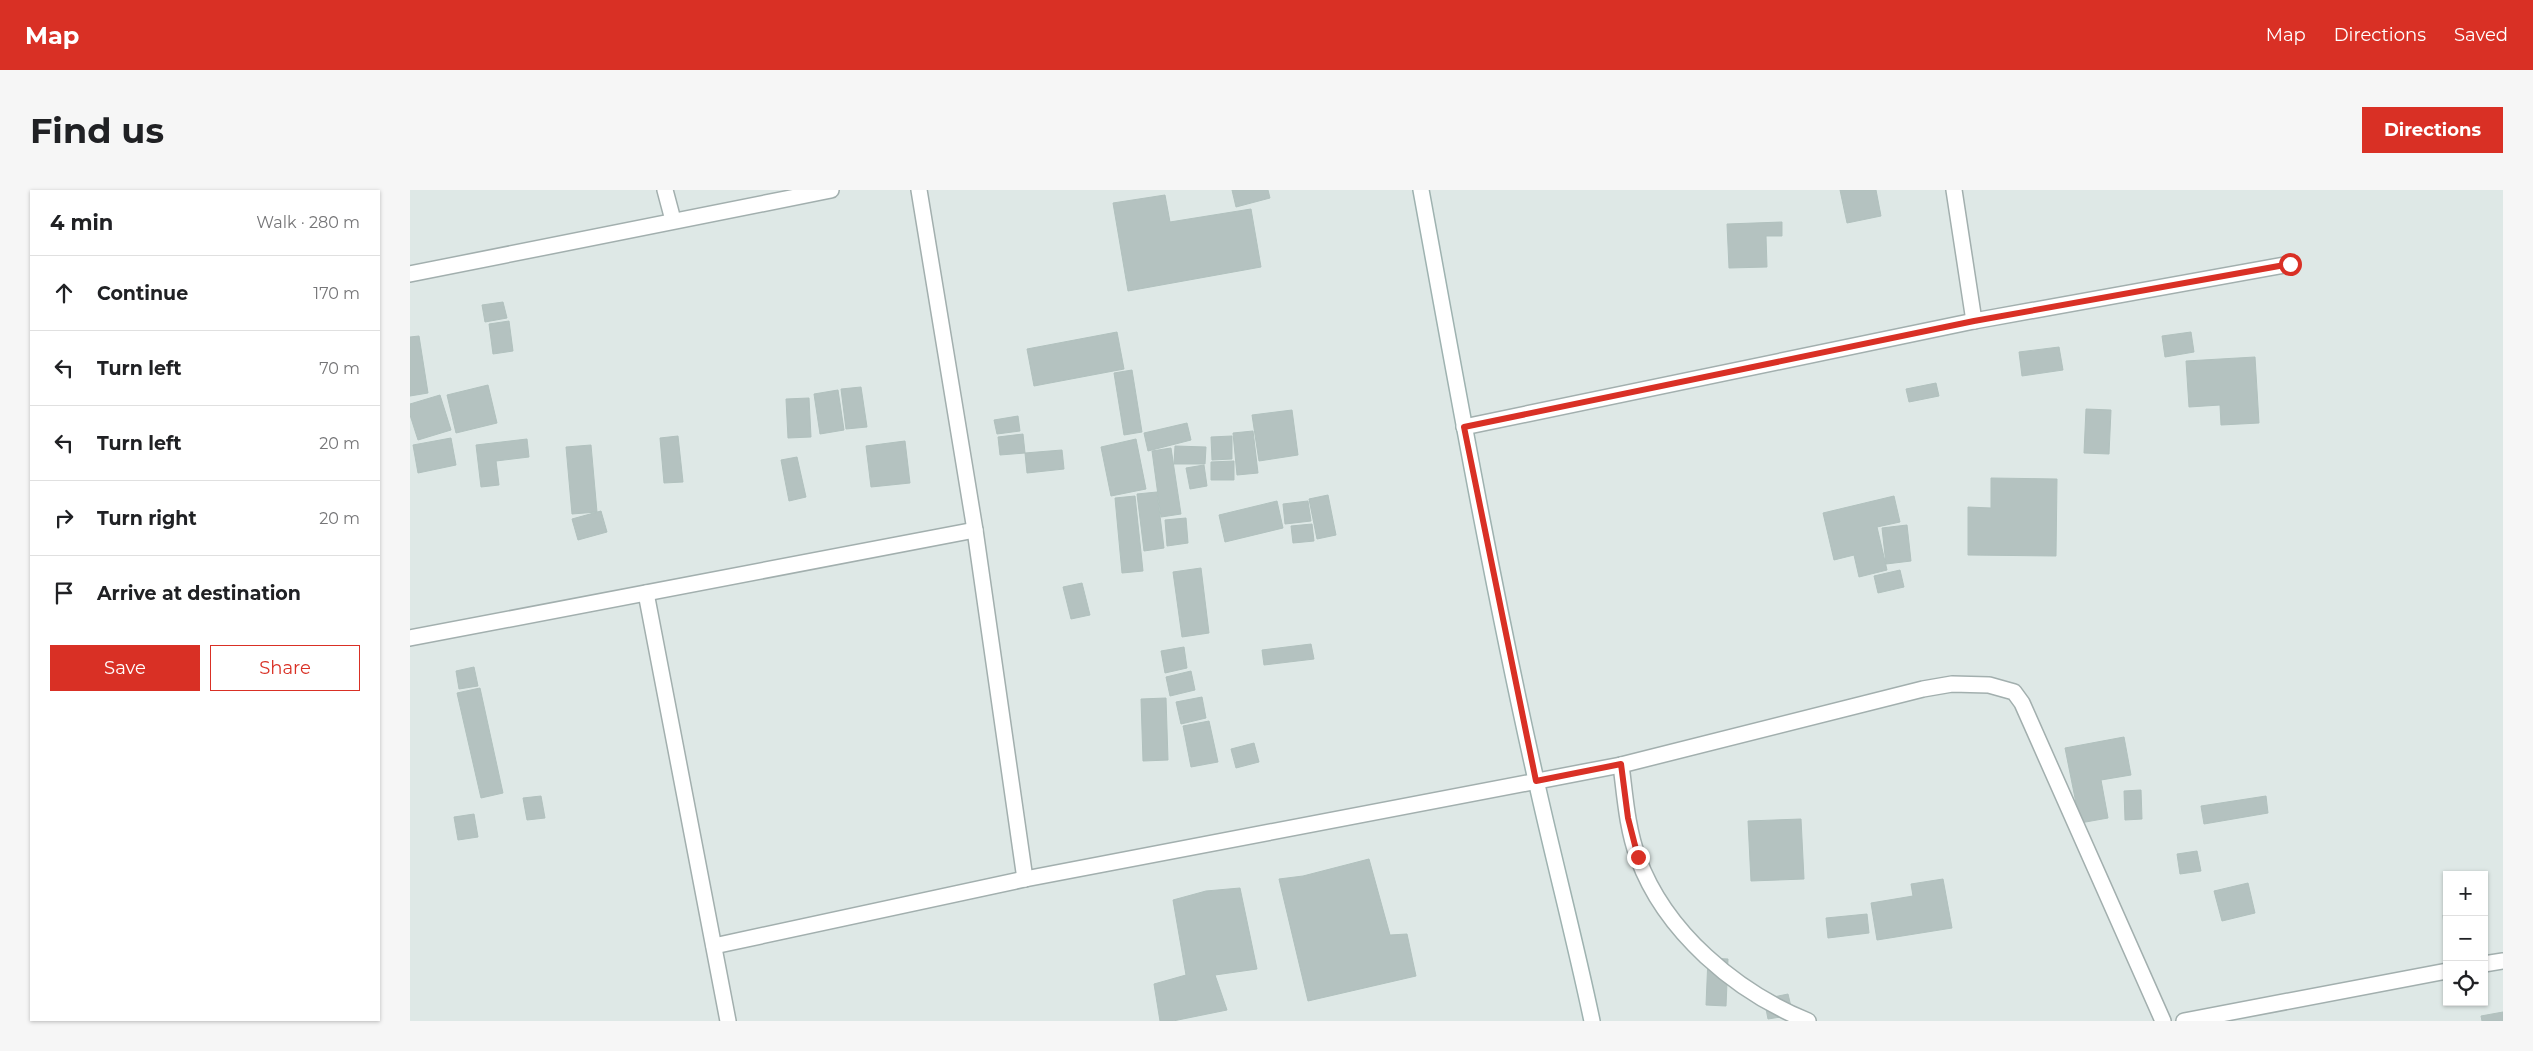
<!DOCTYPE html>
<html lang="en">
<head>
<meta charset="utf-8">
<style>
  body { margin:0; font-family:Montserrat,sans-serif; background:#f6f6f6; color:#202124 }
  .controls { position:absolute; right:15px; bottom:15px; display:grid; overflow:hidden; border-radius:0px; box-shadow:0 1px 4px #0004 }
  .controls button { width:45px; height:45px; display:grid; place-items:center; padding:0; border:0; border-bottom:1px solid #e0e0e0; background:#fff; color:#202124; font:25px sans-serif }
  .stop { position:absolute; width:15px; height:15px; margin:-11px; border:4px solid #d93025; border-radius:50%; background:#fff }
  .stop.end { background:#d93025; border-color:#fff; box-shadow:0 1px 5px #0008 }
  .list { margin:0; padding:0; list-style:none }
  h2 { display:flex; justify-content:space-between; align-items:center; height:65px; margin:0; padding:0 20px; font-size:21px }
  h2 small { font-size:16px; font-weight:400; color:#757577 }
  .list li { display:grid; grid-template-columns:32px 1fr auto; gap:15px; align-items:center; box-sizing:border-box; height:75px; padding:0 20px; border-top:1px solid #e0e0e0 }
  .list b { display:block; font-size:19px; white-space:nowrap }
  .list em { font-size:16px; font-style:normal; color:#757577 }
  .actions { display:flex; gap:10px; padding:15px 20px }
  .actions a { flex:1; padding:11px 0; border:1px solid #d93025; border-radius:0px; text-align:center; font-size:18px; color:#d93025 }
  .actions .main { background:#d93025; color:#fff }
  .icon { flex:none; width:28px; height:28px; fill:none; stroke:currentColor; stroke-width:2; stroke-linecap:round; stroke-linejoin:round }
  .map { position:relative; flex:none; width:2093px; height:831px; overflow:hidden; border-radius:0px }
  header { display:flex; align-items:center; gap:30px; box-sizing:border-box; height:70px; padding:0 25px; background:#d93025; color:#fff }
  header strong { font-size:24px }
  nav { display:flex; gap:28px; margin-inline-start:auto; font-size:18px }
  .intro { display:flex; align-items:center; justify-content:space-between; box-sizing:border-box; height:120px; padding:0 30px }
  h1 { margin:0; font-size:35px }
  .button { padding:12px 22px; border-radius:0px; background:#d93025; color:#fff; font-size:18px; font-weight:700 }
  main { display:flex; gap:30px; padding:0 30px }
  aside { flex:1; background:#fff; border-radius:0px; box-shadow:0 1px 4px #0004 }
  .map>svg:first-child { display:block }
  .building { fill:#b4c2c0; stroke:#b1c1be }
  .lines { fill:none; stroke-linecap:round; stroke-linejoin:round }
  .street-casing { stroke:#a2afae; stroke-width:18 }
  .secondary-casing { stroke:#9eb2b0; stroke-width:18 }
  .street { stroke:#fff; stroke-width:15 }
  .secondary { stroke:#fff; stroke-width:15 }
  .route { stroke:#d93025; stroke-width:6 }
</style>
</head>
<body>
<header>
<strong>Map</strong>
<nav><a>Map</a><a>Directions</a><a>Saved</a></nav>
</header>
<div class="intro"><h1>Find us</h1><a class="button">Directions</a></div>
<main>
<aside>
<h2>4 min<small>Walk · 280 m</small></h2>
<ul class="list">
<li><svg class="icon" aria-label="ahead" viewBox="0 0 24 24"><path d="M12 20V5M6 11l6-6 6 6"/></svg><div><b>Continue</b></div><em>170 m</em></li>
<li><svg class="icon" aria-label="left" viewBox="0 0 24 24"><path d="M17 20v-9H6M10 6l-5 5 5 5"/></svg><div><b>Turn left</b></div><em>70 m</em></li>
<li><svg class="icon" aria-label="left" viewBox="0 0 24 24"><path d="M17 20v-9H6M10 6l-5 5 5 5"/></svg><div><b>Turn left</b></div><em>20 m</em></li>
<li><svg class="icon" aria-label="right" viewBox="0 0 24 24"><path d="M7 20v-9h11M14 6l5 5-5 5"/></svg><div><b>Turn right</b></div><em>20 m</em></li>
<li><svg class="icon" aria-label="arrive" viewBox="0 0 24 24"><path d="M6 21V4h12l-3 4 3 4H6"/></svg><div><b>Arrive at destination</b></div></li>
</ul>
<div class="actions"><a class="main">Save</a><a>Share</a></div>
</aside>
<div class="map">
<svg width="2093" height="831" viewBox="0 0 2093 831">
  <rect width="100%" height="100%" fill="#dee8e6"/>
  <g class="building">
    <polygon points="822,0 858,0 860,8 826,17"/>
    <polygon points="1430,0 1466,0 1471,26 1437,33"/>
    <polygon points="755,5 760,32 841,19 851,77 718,101 703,13"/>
    <polygon points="1372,32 1372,46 1356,46 1357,77 1319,78 1317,34"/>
    <polygon points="93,112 97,128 75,132 72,115"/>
    <polygon points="99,131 103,161 83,164 79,134"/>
    <polygon points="707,142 714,179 624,196 617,159"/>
    <polygon points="1781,142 1784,162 1755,167 1752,146"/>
    <polygon points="9,146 18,203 0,206 0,147"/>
    <polygon points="1649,157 1653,180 1612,186 1609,162"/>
    <polygon points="1845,167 1849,233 1811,235 1810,215 1779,217 1776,171"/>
    <polygon points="722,180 732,242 714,245 704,183"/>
    <polygon points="1526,193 1529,206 1499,212 1496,199"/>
    <polygon points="78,195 87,233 46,243 37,205"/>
    <polygon points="451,197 457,237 436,239 431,199"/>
    <polygon points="428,200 434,240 410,244 404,204"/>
    <polygon points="30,205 41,240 8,250 0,225 0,214"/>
    <polygon points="399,208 401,247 378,248 376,209"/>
    <polygon points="1676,219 1701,220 1699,264 1674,263"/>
    <polygon points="882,220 888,265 849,271 842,225"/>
    <polygon points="608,226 610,241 587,244 584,230"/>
    <polygon points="777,233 781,250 738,261 734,243"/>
    <polygon points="843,241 848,283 827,285 823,243"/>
    <polygon points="613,244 615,263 590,265 588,247"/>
    <polygon points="268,246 273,292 254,293 250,248"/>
    <polygon points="822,246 822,269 802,270 801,247"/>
    <polygon points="41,248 46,275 8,283 3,255"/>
    <polygon points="117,249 119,267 86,271 89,295 71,297 66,255"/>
    <polygon points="726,249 736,299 701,306 691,257"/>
    <polygon points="495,251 500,293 461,297 456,256"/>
    <polygon points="181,255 187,322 162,324 156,257"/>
    <polygon points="765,256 796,257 795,274 764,274"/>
    <polygon points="761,258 771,324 751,327 742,261"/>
    <polygon points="652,260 654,279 617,283 615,263"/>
    <polygon points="387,267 396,307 379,311 371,270"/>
    <polygon points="824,271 824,290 801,290 801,272"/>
    <polygon points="794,275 797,296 780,299 776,278"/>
    <polygon points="1581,288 1647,289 1646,366 1558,365 1558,317 1581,318"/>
    <polygon points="747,302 754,358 734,361 727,304"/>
    <polygon points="918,305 926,345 907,349 899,309"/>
    <polygon points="725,306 733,381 712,383 705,308"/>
    <polygon points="1484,306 1490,332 1467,337 1477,380 1449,387 1444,365 1424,370 1413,323"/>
    <polygon points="867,311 873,338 815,352 809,325"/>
    <polygon points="898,311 901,331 875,334 873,314"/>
    <polygon points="191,321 197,342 168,350 162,329"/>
    <polygon points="776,328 778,353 757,356 755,330"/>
    <polygon points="902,334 904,351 883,353 881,336"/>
    <polygon points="1497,335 1501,371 1476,374 1472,338"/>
    <polygon points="791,378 799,443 772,447 763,382"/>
    <polygon points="1490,380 1494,397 1468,403 1464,386"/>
    <polygon points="672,393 680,425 661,429 653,397"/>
    <polygon points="901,454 904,469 854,475 852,460"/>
    <polygon points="774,457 777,478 755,483 751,461"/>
    <polygon points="64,477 68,496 49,499 46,481"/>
    <polygon points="781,481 785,500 760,506 756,487"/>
    <polygon points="70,498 93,603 71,608 47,503"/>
    <polygon points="792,507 796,528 771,534 766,512"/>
    <polygon points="756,508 758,570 733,571 731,509"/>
    <polygon points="799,531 808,572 781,577 773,536"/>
    <polygon points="1714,547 1721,585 1691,590 1698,628 1670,633 1655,558"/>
    <polygon points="844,553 849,572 826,578 821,559"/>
    <polygon points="1731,600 1732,629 1715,630 1714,601"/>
    <polygon points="131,606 135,628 117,630 113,608"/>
    <polygon points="1856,606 1858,623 1794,634 1791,616"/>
    <polygon points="64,624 68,647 48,650 44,627"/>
    <polygon points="1391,629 1394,689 1341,691 1338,631"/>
    <polygon points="1787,661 1791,681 1770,684 1767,664"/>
    <polygon points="959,669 980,745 997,744 1006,786 898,811 869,689 893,686"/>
    <polygon points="1533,689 1542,738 1467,750 1461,713 1503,706 1501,694"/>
    <polygon points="1838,693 1845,723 1812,731 1804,701"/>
    <polygon points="830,698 847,779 805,785 817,820 763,831 750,831 744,794 776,785 763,710 796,701"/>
    <polygon points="1457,724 1459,743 1418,748 1416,728"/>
    <polygon points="2033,725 2037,725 2037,758 2036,758"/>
    <polygon points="1298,768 1318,769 1316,816 1296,815"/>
    <polygon points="1378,804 1383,825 1358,829 1354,809"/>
    <polygon points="2093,822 2093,831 2072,831 2071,826"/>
  </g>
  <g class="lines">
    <g class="street-casing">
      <g id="street">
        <polyline points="255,0 263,30"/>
        <polyline points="509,0 565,340 615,689"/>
        <polyline points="1544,0 1564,131"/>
        <polyline points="0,84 421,0"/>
        <polyline points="1054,237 1564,131 1880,74"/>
        <polyline points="236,403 318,831"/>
        <polyline points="0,448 565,340"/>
        <path d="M1211,575c4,31 6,63 17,93 27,74 98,134 170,163"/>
        <polyline points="304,756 615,689 1211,575 1513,499 1542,494 1579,495 1604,502 1612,513 1753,831"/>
        <polyline points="2074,774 2093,771"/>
        <polyline points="1774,831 2037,781"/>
      </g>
    </g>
    <g class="secondary-casing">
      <path id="secondary" d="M1011,0c36,197 71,395 115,590 18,81 39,160 56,241"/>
    </g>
    <use href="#street" class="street"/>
    <use href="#secondary" class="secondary"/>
  </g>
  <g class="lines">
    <polyline class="route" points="1228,667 1218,628 1211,574 1126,591 1054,237 1564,131 1880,74"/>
  </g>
</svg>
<div class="controls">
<button>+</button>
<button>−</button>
<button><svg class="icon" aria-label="locate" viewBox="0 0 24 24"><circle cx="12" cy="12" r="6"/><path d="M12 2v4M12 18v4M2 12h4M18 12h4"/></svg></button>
</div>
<div class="stop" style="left:1880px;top:74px"></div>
<div class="stop end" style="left:1228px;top:667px"></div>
</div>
</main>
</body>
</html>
